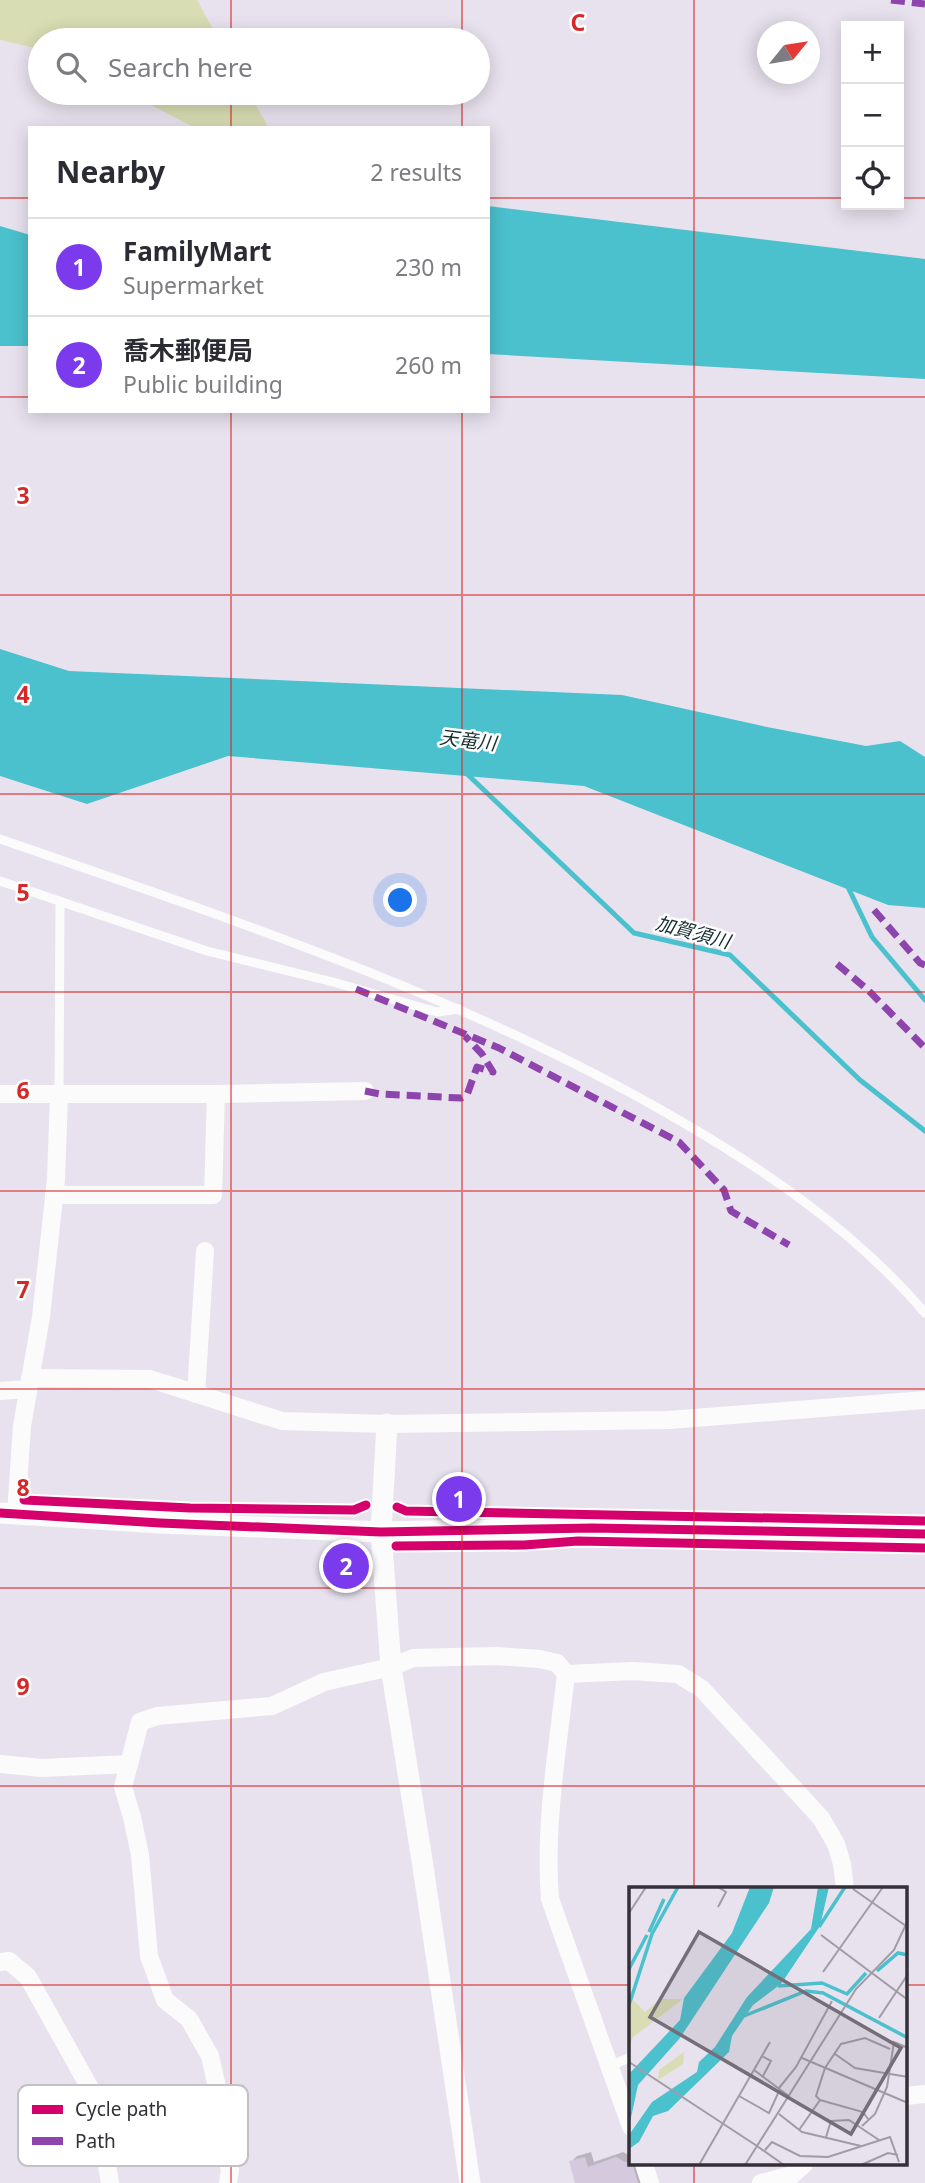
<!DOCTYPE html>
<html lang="en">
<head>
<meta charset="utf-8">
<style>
  body { margin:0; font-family:"Noto Sans","Noto Sans JP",sans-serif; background:#f7f7f7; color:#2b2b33 }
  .controls { position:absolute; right:21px; top:21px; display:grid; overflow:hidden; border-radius:0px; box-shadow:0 4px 18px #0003 }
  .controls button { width:63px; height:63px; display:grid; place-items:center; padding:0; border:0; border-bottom:2px solid #e1e1e2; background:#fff; color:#2b2b33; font:35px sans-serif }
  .compass { position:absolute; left:757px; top:21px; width:63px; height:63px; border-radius:50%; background:#fff; box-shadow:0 4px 18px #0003; rotate:60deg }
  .you { position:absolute; left:401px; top:901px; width:24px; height:24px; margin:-18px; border:5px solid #fff; border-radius:50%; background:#1a73e8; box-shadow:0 0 0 10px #1a73e833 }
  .badge { display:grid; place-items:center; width:46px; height:46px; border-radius:50%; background:#7c3aed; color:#fff; font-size:23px; font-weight:700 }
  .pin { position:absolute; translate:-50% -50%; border:4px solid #fff; box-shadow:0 2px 7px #0006 }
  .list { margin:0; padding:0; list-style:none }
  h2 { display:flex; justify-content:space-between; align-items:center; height:91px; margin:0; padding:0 28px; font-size:30px }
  h2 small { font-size:23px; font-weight:400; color:#7c7c81 }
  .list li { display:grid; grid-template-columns:46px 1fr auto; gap:21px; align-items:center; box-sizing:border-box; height:98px; padding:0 28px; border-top:2px solid #e1e1e2 }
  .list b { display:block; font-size:26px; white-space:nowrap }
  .list p { margin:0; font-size:23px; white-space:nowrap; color:#7c7c81 }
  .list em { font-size:23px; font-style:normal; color:#7c7c81 }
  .icon { flex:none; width:38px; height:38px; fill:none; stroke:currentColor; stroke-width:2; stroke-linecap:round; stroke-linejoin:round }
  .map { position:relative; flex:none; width:925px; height:2183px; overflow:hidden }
  .search { position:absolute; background:#fff; box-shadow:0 4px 18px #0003; left:28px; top:28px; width:462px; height:77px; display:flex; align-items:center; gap:18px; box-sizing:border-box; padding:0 24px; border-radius:38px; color:#7c7c81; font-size:26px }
  .panel { position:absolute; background:#fff; box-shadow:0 4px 18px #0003; left:28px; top:126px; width:462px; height:287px; border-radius:0px }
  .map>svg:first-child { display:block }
  .green { fill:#d8ddb3 }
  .water { fill:#4ac1cd }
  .shadow { fill:#0003 }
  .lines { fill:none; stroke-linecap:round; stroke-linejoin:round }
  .stream { stroke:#4ac1cd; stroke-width:5 }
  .building { fill:#d5c9de }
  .service { stroke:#fcfbfc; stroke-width:9 }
  .minor { stroke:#fcfbfc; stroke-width:18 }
  .tertiary { stroke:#fcfbfc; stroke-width:21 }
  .quiet { stroke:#8e44ad; stroke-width:7; stroke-dasharray:14 7; stroke-linecap:butt }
  .cycleway-casing { stroke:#fff; stroke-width:13 }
  .cycleway { stroke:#d6006c; stroke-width:9 }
  .grid { fill:none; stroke:#d62828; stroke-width:2; stroke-opacity:0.55 }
  .labels { text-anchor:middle; stroke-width:5; stroke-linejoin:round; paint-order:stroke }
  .water-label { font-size:19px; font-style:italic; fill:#162e30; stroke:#fff }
  .inset-river { fill:none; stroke:#4ac1cd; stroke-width:3.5 }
  .inset-road { fill:none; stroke:#a09ba5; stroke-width:2 }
  .view { fill:#736e78; fill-opacity:0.15; stroke:#736e78; stroke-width:3.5 }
  .inset-edge { fill:none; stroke:#343038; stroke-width:3.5 }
  .key { fill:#fff; stroke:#c2c1c3; stroke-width:2 }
  .key-label { font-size:19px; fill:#343038 }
  .grid-label { font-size:23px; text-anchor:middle; font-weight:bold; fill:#d62828; stroke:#fff; stroke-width:5; stroke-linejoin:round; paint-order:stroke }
</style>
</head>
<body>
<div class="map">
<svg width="925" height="2183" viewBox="0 0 925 2183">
  <rect width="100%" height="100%" fill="#e8e2ee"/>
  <g class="green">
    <polygon points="0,0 197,0 219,40 40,40 40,49 0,40"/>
    <polygon points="128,93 249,93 269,128 195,128"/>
  </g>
  <g class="water">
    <polygon points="488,206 925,259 925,379 488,354"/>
    <polygon points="0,226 30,235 30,346 0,346"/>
    <polygon points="0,649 69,671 622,695 767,727 866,746 900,741 925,757 925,908 888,905 584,786 228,756 87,804 0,776"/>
  </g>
  <polygon class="shadow" points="591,2152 594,2162 623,2152 631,2156 631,2164 640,2164 647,2183 579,2183 571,2162 577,2156"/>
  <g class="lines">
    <g class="stream">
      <polyline points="465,772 634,933 730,955 860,1080 925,1131"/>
      <polyline points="847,885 872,937 925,1000"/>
    </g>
  </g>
  <polygon class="building" points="585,2157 588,2167 616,2157 633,2166 638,2183 575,2183 569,2161"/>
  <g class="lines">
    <g class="service">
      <path d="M0,839c231,80 465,157 677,280 90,52 180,114 248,194"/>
      <polyline points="0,881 207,951 333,982 437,1012 459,1009"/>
      <polyline points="59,1094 60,902"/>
      <polyline points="610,2066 631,2057"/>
    </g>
    <g class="minor">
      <polyline points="0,1094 216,1094 365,1091"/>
      <polyline points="54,1195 213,1195 216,1094"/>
      <polyline points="30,1378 150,1379 282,1421 387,1424 669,1420 925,1400"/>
      <polyline points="0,1391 28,1389"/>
      <polyline points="196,1394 205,1251"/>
      <polyline points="16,1514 22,1426 41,1317 56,1179 59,1094"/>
      <polyline points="566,1674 633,1671 678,1674 702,1689 821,1818 836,1844 842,1864 845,1889"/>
      <polyline points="0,1764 42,1768 129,1764"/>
      <polyline points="0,1962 9,1961 28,1977 96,2099 110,2183"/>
      <polyline points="906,2096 925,2094"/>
      <polyline points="644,2164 650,2183"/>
      <path d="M228,2183l2,-13 -10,-39 -3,-44 -7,-31 -21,-37 -24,-19 -16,-44 -9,-101 -8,-38 -9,-30 17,-65 17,-6 115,-10 52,-24 67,-15 22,-9 83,-2 44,3 17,4 9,11c-8,72 -22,152 -16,225l81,228"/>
      <polyline points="761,2183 792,2175 804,2164"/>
    </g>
    <g class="tertiary">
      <polyline points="387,1424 381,1532 391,1667 422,1860 470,2183"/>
      <polyline points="0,1513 160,1523 381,1532 592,1528 925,1534"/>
    </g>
    <g class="quiet">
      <polyline points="891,0 925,4"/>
      <polyline points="874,910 920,963 925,965"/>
      <polyline points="837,964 868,990 925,1048"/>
      <polyline points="356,989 499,1048 679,1142 724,1190 731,1211 789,1245"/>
      <polyline points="365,1091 380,1094 461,1098 467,1095 477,1067 493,1072 482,1054 465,1036"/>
    </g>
    <g class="cycleway-casing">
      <g id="cycleway">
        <polyline points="24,1500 190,1508 354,1510 366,1505"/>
        <polyline points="397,1507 406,1511 925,1521"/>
        <polyline points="0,1513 160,1523 381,1532 592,1528 925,1534"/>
        <polyline points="396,1546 524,1545 578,1541 925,1548"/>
      </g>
    </g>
    <use href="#cycleway" class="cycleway"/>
  </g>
  <path class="grid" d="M231,0v40M462,0v40M694,0v1889M231,93v35M462,93v35M0,198h30M488,198h358M899,198h26M0,397h30M488,397h437M231,411v1772M462,411v1772M0,595h925M0,794h925M0,992h925M0,1191h925M0,1389h925M0,1588h925M0,1786h925M0,1985h631M906,1985h19M694,2164v19"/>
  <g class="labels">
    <g class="water-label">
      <text transform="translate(468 740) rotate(7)" y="7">天竜川</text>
      <text transform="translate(693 932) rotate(15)" y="7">加賀須川</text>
    </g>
  </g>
  <g transform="translate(629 1887)">
    <rect width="278" height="278" fill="#e8e2ee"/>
    <path d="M0,109l16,16 15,-13h23l-50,38 -4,11zM55,165l-1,12 -25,16 1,-10z" fill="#d8ddb3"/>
    <path d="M121,0h24l-5,16 -89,135 -42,47 -9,42v-53l51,-54 4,-22 48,-65zM189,0h11l-9,39 -39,58 -28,21 -21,31 -3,16 -61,59 -15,5 -14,26 -10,7v-14l23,-33 45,-30 2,-10 16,-15 32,-50 64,-68z" fill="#4ac1cd"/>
    <path class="inset-river" d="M190,40l26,-40M20,45l15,-33M0,82l18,-34M248,84l21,-18 10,2M149,99l44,-3 25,11 19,-21M0,118l23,-71 26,-47M115,129l62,-25 17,2 85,45"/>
    <path class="inset-road" d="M224,2l53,37M89,20l8,-15 -8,-5M0,26l17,-26M192,48l87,65M194,85l60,-85M250,131l29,-44M206,167l20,14 53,9M133,169l9,5 -8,15M173,171l106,45M0,175l128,84 -12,19M125,183l36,27M150,201l17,-21 36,-66M110,209l30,17 11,-24M191,213l43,12 5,7M150,227l23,18 59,14M233,239l13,-12 12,-27 7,-45 14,6M170,243l21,-30 -4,-4 9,-28 16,-24 24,-6 25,11M197,250l5,-16 18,-1 30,20M136,263l7,-8 28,14 28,1 62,-20 9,25M70,278l71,-123M155,278l-27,-19 99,-157 38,-39 14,-30M232,278l27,-12 10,2"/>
    <path class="view" d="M70,45l202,116 -50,86 -201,-117z"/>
    <rect width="278" height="278" class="inset-edge"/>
  </g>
  <rect x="18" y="2085" width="230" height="81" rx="10" class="key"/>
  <rect x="32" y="2105" width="31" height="9" fill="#d6006c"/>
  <rect x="32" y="2137" width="31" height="8" fill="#8e44ad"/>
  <g class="key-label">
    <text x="75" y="2116">Cycle path</text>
    <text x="75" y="2148">Path</text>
  </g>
  <g class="grid-label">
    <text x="578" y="31">C</text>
    <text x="23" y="504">3</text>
    <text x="23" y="703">4</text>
    <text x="23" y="901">5</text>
    <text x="23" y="1099">6</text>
    <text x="23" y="1298">7</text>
    <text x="23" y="1496">8</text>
    <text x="23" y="1695">9</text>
  </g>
</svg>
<div class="controls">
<button>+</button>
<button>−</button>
<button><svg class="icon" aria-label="locate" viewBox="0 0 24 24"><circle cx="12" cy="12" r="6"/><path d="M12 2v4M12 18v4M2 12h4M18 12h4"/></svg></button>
</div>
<svg class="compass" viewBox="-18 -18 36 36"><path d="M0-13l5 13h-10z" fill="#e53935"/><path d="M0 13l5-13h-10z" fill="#7c7c81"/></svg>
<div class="you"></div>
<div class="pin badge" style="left:459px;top:1499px">1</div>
<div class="pin badge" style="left:346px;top:1566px">2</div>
<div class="search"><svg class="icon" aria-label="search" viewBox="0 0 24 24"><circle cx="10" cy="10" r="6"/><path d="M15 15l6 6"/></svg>Search here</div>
<section class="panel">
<h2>Nearby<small>2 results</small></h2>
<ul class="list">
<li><span class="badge">1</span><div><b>FamilyMart</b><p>Supermarket</p></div><em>230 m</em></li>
<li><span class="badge">2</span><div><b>喬木郵便局</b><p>Public building</p></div><em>260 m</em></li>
</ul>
</section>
</div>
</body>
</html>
